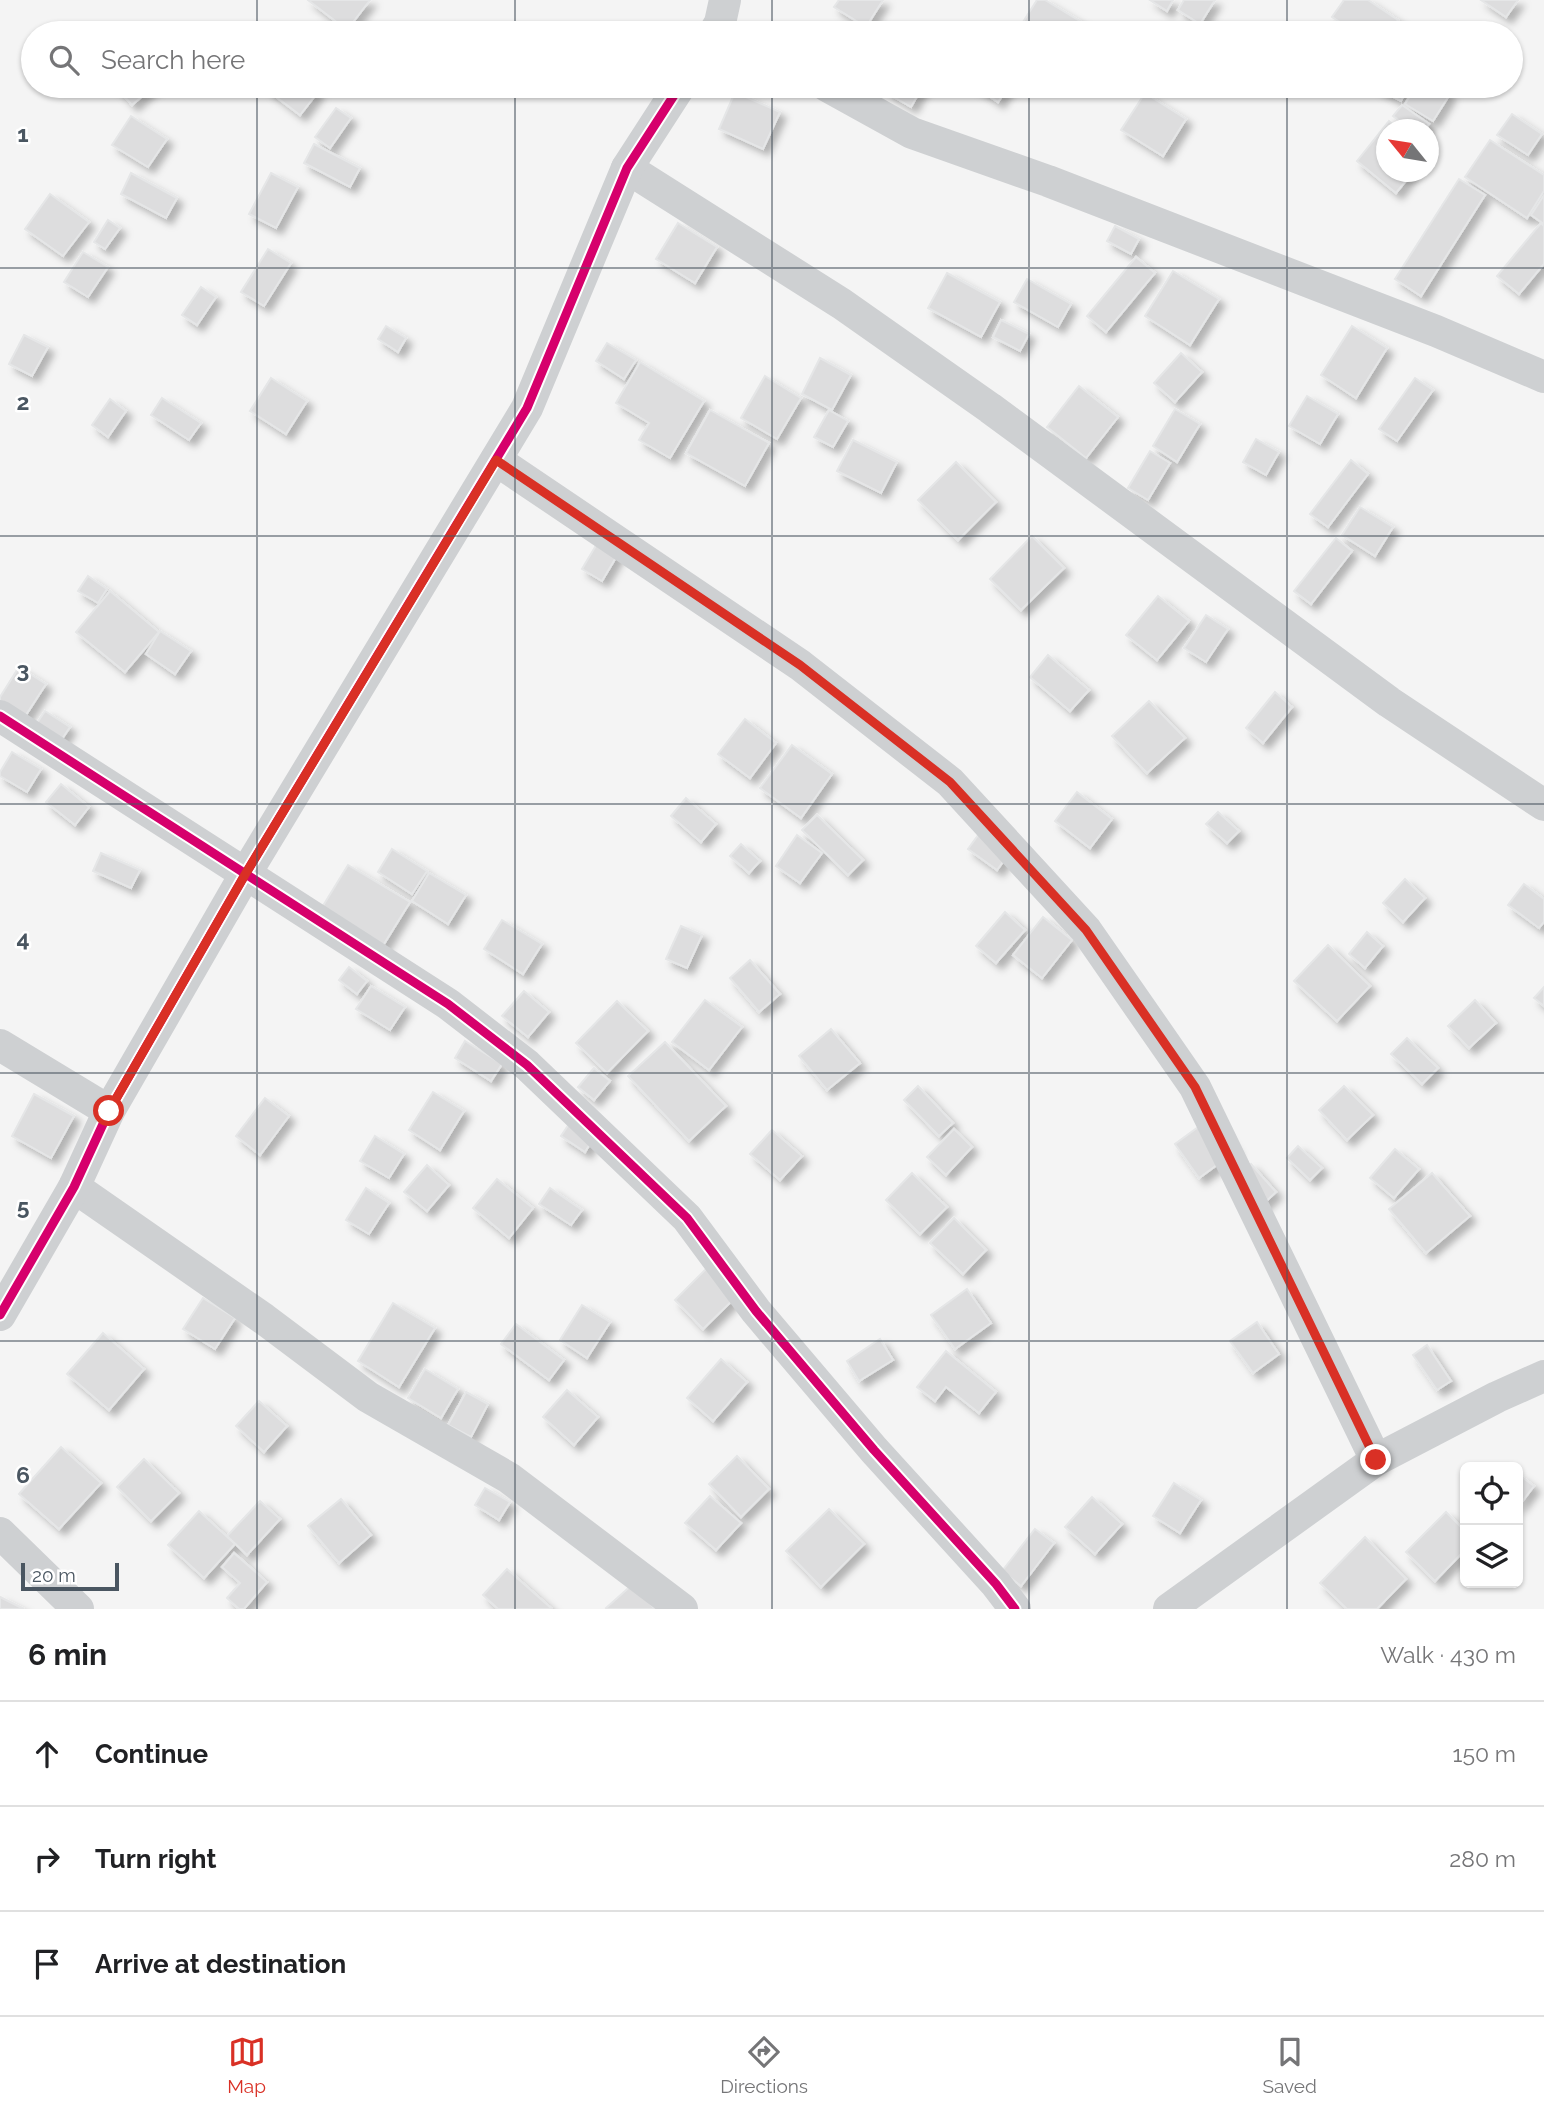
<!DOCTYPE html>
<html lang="en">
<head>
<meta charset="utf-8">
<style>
  body { margin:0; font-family:Raleway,sans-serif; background:#f6f6f6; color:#202124 }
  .controls { position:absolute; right:21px; bottom:21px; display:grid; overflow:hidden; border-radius:10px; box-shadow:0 2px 5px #0004 }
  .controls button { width:63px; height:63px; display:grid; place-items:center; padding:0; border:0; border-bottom:2px solid #e0e0e0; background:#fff; color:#202124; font:35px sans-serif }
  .compass { position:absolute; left:1376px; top:119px; width:63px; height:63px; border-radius:50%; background:#fff; box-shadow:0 2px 5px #0004; rotate:300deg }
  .scale { position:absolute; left:21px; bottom:18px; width:98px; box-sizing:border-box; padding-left:7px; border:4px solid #4a5661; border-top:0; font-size:19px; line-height:24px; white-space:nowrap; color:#4a5661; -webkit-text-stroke:5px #fff; paint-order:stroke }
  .stop { position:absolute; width:21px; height:21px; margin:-16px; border:5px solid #d93025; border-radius:50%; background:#fff }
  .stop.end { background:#d93025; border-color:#fff; box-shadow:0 2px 7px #0008 }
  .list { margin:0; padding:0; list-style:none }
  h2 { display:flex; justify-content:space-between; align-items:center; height:91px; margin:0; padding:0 28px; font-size:30px }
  h2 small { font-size:23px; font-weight:400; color:#757577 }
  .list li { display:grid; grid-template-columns:46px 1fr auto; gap:21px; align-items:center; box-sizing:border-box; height:105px; padding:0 28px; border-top:2px solid #e0e0e0 }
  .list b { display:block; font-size:26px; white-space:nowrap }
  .list em { font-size:23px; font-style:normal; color:#757577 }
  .icon { flex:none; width:38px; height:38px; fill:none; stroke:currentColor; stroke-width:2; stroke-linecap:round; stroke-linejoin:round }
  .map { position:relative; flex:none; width:1544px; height:1609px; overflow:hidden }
  .search { position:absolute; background:#fff; box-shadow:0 2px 5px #0004; left:21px; right:21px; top:21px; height:77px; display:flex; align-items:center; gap:18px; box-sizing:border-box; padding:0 24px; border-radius:38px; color:#757577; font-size:26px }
  .sheet { height:406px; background:#fff }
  nav { display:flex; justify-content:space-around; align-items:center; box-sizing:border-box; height:98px; border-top:2px solid #e0e0e0; background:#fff; font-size:19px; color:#757577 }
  nav a { display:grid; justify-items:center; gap:4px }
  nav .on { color:#d93025 }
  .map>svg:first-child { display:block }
  .building { fill:#ddddde; stroke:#e5e6e7; stroke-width:2; filter:url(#shadow) }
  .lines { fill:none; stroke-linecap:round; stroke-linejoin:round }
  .minor { stroke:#ced0d2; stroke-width:32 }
  .cycleway-casing { stroke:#fff; stroke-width:13 }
  .cycleway { stroke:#d6006c; stroke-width:9 }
  .route { stroke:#d93025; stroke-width:9 }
  .grid { fill:none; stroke:#4a5661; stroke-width:2; stroke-opacity:0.55 }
  .grid-label { font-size:23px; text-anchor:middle; font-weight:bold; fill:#4a5661; stroke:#fff; stroke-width:5; stroke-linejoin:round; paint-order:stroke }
</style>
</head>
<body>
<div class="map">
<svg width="1544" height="1609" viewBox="0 0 1544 1609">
  <defs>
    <filter id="shadow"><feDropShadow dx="6" dy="6" stdDeviation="3.5" flood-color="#0004"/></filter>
  </defs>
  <rect width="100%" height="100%" fill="#f4f4f4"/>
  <g class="building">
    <polygon points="308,0 370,0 347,30"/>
    <polygon points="839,0 883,0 866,27 834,7"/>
    <polygon points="1037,0 1045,0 1093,29 1091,33 1016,33"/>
    <polygon points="1150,0 1173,0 1167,11"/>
    <polygon points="1184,0 1215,0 1200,24 1178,10"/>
    <polygon points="1344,0 1368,0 1398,20 1389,33 1357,33 1332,17"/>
    <polygon points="1481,0 1518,0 1506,17"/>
    <polygon points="115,86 154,86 132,105"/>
    <polygon points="269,86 310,86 318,92 300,115 267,90"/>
    <polygon points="892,86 923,86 911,107 887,93"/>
    <polygon points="974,86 1009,86 998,102"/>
    <polygon points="1377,86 1409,86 1401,101 1376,88"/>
    <polygon points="1416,86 1437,86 1450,94 1433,121 1405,104"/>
    <polygon points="735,92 780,112 763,149 719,129"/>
    <polygon points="1145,93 1186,119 1163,156 1121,130"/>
    <polygon points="1402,105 1429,124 1424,130 1412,130 1393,116"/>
    <polygon points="336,108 351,118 330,148 315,137"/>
    <polygon points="1512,114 1542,134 1528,155 1497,135"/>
    <polygon points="131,116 167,139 148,167 112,145"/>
    <polygon points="1389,121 1399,130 1386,130 1386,172 1413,172 1396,193 1357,161"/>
    <polygon points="1490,140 1544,175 1544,191 1527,218 1465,177"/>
    <polygon points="314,144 360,168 350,187 304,163"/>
    <polygon points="131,173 177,198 166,218 121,194"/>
    <polygon points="271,173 298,187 276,228 249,214"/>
    <polygon points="1459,179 1485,195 1421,296 1395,279"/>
    <polygon points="50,194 89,222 63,256 25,229"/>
    <polygon points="1544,195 1544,224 1531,215"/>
    <polygon points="108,220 120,228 105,249 94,242"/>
    <polygon points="678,223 717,247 695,283 656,259"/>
    <polygon points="1541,223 1544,226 1544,264 1519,294 1497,276"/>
    <polygon points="1115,226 1139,239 1131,254 1107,241"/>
    <polygon points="268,249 291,263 264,306 241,292"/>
    <polygon points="83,252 108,267 88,297 64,282"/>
    <polygon points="1136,257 1155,273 1106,332 1087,316"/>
    <polygon points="1173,271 1219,299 1190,345 1145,316"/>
    <polygon points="947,273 1000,302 981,337 928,308"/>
    <polygon points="1027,279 1071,304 1058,327 1014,302"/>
    <polygon points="201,287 216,297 197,325 182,315"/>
    <polygon points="1001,320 1029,334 1020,351 993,337"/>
    <polygon points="386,326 406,338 398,352 378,339"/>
    <polygon points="1352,326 1387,348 1356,398 1321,375"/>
    <polygon points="24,335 48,347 32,376 9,364"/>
    <polygon points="607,343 636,360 624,379 596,361"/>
    <polygon points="1181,353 1202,372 1175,402 1154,383"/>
    <polygon points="820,358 851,375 832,410 802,394"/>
    <polygon points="640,362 704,401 670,458 639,440 649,423 616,403"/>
    <polygon points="765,376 801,398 777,439 741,418"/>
    <polygon points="271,378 307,401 286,434 250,411"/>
    <polygon points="1415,378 1433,390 1397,441 1379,429"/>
    <polygon points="1079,386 1118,417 1086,458 1047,427"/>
    <polygon points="1307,396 1338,414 1320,444 1289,426"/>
    <polygon points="162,398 201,423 189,440 151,415"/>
    <polygon points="110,399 126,411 108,437 92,425"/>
    <polygon points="1175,409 1200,424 1177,462 1153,446"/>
    <polygon points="710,410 769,443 745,486 686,453"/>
    <polygon points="829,410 848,421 833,447 814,437"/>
    <polygon points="1256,439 1279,452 1266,475 1243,462"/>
    <polygon points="853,440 897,462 881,493 837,471"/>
    <polygon points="1150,451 1170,463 1148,500 1128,488"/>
    <polygon points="1351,460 1368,474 1328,527 1310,514"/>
    <polygon points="956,462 996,502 958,540 918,500"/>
    <polygon points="1360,507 1393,527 1375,556 1342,535"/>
    <polygon points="604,532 624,544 602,581 582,569"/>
    <polygon points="1032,536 1064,568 1021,610 990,579"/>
    <polygon points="1336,538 1352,551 1311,604 1294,591"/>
    <polygon points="88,576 107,589 98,603 78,591"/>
    <polygon points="110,591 159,632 125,672 76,632"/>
    <polygon points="1158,596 1189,621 1157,660 1126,635"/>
    <polygon points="1206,615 1228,629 1206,662 1184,648"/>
    <polygon points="160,631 191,651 175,674 146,654"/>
    <polygon points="1048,655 1089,690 1070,711 1030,677"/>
    <polygon points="19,667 46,684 22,721 0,707 0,697"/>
    <polygon points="1275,692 1292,707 1263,743 1246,728"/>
    <polygon points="1149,701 1185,738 1147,773 1112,736"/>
    <polygon points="45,711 70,727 58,745 33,729"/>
    <polygon points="745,719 776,743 750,778 718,754"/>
    <polygon points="792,745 832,774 801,818 760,788"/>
    <polygon points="12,752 41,769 27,792 0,776 0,772"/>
    <polygon points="61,784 89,807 75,825 46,802"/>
    <polygon points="1077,792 1112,819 1090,848 1055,821"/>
    <polygon points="686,798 716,824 701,842 671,816"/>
    <polygon points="1218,812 1239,831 1227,843 1206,824"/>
    <polygon points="817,815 863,860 848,875 802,830"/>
    <polygon points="987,823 1016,844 997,870 968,849"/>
    <polygon points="797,835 822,853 800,883 776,866"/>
    <polygon points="741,844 760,861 749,873 730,856"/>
    <polygon points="392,849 427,871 412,894 378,872"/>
    <polygon points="101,853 140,870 131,888 93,871"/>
    <polygon points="348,865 410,902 379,952 318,914"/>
    <polygon points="429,873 466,895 448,924 412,901"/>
    <polygon points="1405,879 1425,898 1403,922 1383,903"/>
    <polygon points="1524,884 1544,899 1544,922 1539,928 1508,905"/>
    <polygon points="1005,912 1025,930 996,963 976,946"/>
    <polygon points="1043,917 1072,940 1042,978 1013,955"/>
    <polygon points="502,920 542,944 523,974 484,949"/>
    <polygon points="681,926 702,935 687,968 666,959"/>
    <polygon points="1367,932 1383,946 1365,968 1349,954"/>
    <polygon points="1328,945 1370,986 1337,1021 1294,981"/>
    <polygon points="750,960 780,994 759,1012 730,978"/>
    <polygon points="349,967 367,981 357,994 339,980"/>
    <polygon points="371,986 405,1007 390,1030 356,1009"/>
    <polygon points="1544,987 1544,1006 1534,998"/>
    <polygon points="524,991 549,1012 528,1037 502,1016"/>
    <polygon points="705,1000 742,1027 709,1070 672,1042"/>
    <polygon points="1475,1000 1496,1023 1469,1048 1448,1026"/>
    <polygon points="617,1001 648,1031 607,1073 576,1043"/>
    <polygon points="831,1029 860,1063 827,1090 799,1056"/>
    <polygon points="1407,1038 1438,1068 1422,1084 1391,1054"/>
    <polygon points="465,1041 502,1064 491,1081 455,1058"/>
    <polygon points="665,1042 726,1106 689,1141 628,1076"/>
    <polygon points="594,1068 610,1081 594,1100 578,1087"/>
    <polygon points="918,1086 953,1123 939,1136 904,1100"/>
    <polygon points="1344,1086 1373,1115 1347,1140 1319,1110"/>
    <polygon points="433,1092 464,1111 440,1150 409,1130"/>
    <polygon points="34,1094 74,1116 51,1158 12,1136"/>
    <polygon points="265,1098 289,1116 260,1155 236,1136"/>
    <polygon points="1212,1117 1236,1151 1199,1178 1175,1144"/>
    <polygon points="571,1121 595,1136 585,1152 561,1136"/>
    <polygon points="954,1129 972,1147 946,1175 927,1157"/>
    <polygon points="772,1130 802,1156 780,1180 750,1154"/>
    <polygon points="375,1136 404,1154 389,1178 360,1161"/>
    <polygon points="1298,1146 1322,1168 1310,1180 1287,1158"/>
    <polygon points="1395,1149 1419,1169 1394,1198 1370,1178"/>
    <polygon points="1251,1164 1276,1192 1258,1209 1233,1181"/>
    <polygon points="427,1165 449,1185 427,1211 404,1192"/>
    <polygon points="912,1173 947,1207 920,1234 886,1200"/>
    <polygon points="1432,1173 1470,1216 1426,1253 1389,1209"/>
    <polygon points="497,1179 533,1208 509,1238 473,1208"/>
    <polygon points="366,1188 389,1203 369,1234 346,1220"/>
    <polygon points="550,1188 582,1210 571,1225 539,1204"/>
    <polygon points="954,1218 986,1250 963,1274 930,1243"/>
    <polygon points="710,1265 739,1294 703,1329 675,1300"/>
    <polygon points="967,1289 991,1323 955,1349 931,1315"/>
    <polygon points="203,1298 235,1318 215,1349 183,1329"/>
    <polygon points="393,1303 435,1328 399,1387 358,1361"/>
    <polygon points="582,1305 610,1322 587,1358 560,1340"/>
    <polygon points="1257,1322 1279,1354 1253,1373 1230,1341"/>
    <polygon points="516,1324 564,1360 549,1380 501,1344"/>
    <polygon points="103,1333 144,1369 109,1410 67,1374"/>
    <polygon points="880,1339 893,1360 859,1381 847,1361"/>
    <polygon points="1427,1345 1451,1381 1437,1390 1413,1355"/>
    <polygon points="946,1351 996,1392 979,1413 946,1387 935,1401 917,1387"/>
    <polygon points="721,1359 747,1382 713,1421 687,1398"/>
    <polygon points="425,1369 458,1389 441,1418 408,1398"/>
    <polygon points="567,1390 598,1417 574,1445 543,1417"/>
    <polygon points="466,1392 488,1404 471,1437 448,1425"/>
    <polygon points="259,1401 287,1426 264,1452 236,1426"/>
    <polygon points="61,1447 101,1483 59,1529 19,1494"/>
    <polygon points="737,1456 769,1489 741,1517 709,1484"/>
    <polygon points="144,1459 179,1493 151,1521 117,1487"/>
    <polygon points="1518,1474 1534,1486 1518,1507"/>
    <polygon points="1174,1483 1201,1500 1180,1533 1153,1516"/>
    <polygon points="485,1488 510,1502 499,1520 475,1505"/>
    <polygon points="710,1496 741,1523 716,1550 685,1523"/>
    <polygon points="1092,1497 1122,1524 1095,1554 1065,1527"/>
    <polygon points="341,1499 371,1535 339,1563 308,1526"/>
    <polygon points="260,1501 280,1519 247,1555 227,1536"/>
    <polygon points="829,1509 864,1544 821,1587 786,1551"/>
    <polygon points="199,1511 235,1544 204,1578 168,1545"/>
    <polygon points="1446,1512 1465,1531 1465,1550 1435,1581 1406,1552"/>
    <polygon points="1035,1529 1054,1543 1021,1586 1002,1571"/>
    <polygon points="1365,1537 1406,1579 1377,1609 1347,1609 1320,1583"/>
    <polygon points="234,1553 267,1582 244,1609 239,1609 227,1598 240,1583 222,1567"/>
    <polygon points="507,1569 551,1608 550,1609 498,1609 483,1595"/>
    <polygon points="633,1584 655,1609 607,1609 606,1608"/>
    <polygon points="0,1597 24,1609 0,1609"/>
  </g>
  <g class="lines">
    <g class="minor">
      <polyline points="714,33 720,23 725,0"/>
      <polyline points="827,86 912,133 1048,181 1436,331 1544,377"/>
      <polyline points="627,168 842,304 990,408 1389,702 1544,805"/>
      <polyline points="496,460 800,665 950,782 1086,930 1195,1087 1376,1460"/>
      <polyline points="0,716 448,1004 527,1065 687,1218 756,1311 874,1450 996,1584 1015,1609"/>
      <polyline points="0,1045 109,1111"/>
      <polyline points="74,1187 264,1319 368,1397 509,1478 682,1609"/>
      <polyline points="0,1315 74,1187 109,1111 246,873 527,408 627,168 680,86"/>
      <polyline points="0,1533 78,1609"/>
      <polyline points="1169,1609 1376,1460 1497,1397 1544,1376"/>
    </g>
    <g class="cycleway-casing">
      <g id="cycleway">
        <polyline points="0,716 448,1004 527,1065 687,1218 756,1311 874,1450 996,1584 1015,1609"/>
        <polyline points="0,1315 74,1187 109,1111 246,873 527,408 627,168 680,86"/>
      </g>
    </g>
    <use href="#cycleway" class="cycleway"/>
  </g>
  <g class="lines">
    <polyline class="route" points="109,1111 246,873 496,460 800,665 950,782 1086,930 1195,1087 1376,1460"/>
  </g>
  <path class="grid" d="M257,0v33M515,0v33M772,0v33M1029,0v33M1287,0v33M257,86v1523M515,86v1523M772,86v1523M1029,86v1523M1287,86v1523M0,268h1544M0,536h1544M0,804h1544M0,1073h1544M0,1341h1544"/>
  <g class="grid-label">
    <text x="23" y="142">1</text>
    <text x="23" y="410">2</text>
    <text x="23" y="678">3</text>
    <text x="23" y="947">4</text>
    <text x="23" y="1215">5</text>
    <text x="23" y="1483">6</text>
  </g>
</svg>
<div class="controls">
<button><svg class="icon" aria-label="locate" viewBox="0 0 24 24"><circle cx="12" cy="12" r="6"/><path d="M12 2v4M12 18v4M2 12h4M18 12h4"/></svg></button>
<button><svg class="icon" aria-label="layers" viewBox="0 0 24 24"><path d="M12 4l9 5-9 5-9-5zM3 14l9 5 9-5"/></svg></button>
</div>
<svg class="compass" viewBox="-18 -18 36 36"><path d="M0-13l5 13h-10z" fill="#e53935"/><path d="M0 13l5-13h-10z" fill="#757577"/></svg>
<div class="scale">20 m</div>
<div class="stop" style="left:109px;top:1111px"></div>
<div class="stop end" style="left:1376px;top:1460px"></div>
<div class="search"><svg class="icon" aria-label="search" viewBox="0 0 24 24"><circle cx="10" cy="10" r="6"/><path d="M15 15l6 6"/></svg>Search here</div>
</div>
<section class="sheet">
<h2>6 min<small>Walk · 430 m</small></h2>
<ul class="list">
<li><svg class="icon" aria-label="ahead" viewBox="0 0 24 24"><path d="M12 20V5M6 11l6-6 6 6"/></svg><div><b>Continue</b></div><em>150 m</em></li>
<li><svg class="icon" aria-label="right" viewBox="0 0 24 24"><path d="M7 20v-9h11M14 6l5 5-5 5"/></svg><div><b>Turn right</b></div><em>280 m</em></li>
<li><svg class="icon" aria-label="arrive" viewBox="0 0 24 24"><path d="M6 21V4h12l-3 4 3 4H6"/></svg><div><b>Arrive at destination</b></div></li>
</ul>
</section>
<nav>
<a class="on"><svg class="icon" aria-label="map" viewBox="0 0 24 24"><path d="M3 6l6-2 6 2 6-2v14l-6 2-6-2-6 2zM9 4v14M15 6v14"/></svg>Map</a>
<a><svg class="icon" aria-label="directions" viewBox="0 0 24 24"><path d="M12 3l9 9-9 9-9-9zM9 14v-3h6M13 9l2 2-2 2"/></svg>Directions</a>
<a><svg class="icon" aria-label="saved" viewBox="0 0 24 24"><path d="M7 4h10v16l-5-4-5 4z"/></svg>Saved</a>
</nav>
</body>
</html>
